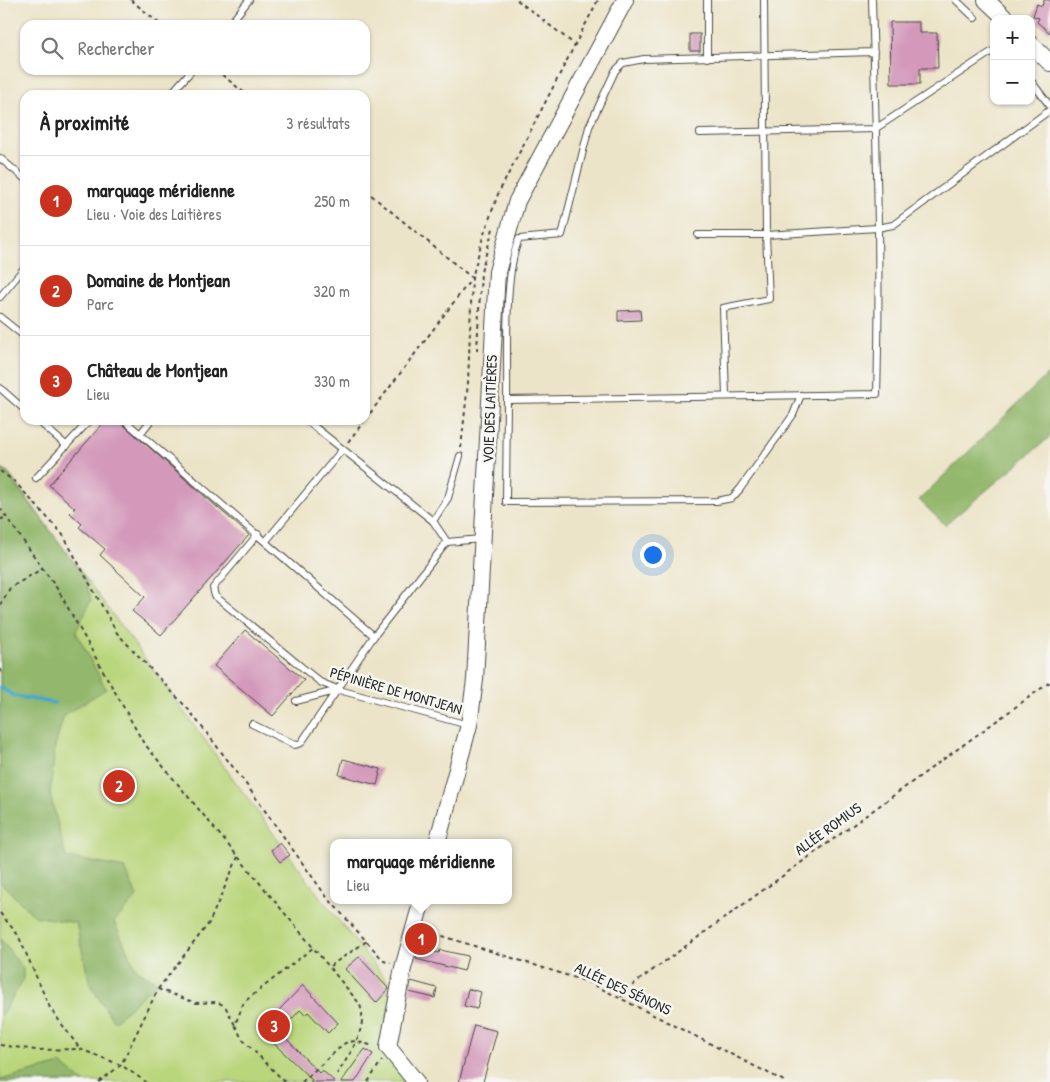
<!DOCTYPE html>
<html lang="fr">
<head>
<meta charset="utf-8">
<style>
  body { margin:0; font-family:"Patrick Hand",sans-serif; background:#f6f6f6; color:#222 }
  .controls { position:absolute; right:15px; top:15px; display:grid; overflow:hidden; border-radius:10px; box-shadow:0 1px 4px #0004 }
  .controls button { width:45px; height:45px; display:grid; place-items:center; padding:0; border:0; border-bottom:1px solid #e0e0e0; background:#fff; color:#222; font:25px sans-serif }
  .you { position:absolute; left:652px; top:554px; width:18px; height:18px; margin:-12px; border:4px solid #fff; border-radius:50%; background:#1a73e8; box-shadow:0 0 0 8px #1a73e833 }
  .badge { display:grid; place-items:center; width:32px; height:32px; border-radius:50%; background:#c8321e; color:#fff; font-size:16px; font-weight:700 }
  .pin { position:absolute; translate:-50% -50%; border:2px solid #fff; box-shadow:0 1px 5px #0006 }
  .popup { position:absolute; left:330px; top:839px; width:182px; height:65px; box-sizing:border-box; display:grid; place-content:center; border-radius:10px; background:#fff; filter:drop-shadow(0 1px 4px #0005); font-size:16px; white-space:nowrap; color:#767676 }
  .popup b { font-size:19px; color:#222 }
  .popup::after { content:''; position:absolute; left:50%; top:100%; margin-left:-10px; border:10px solid transparent; border-top-color:#fff }
  .list { margin:0; padding:0; list-style:none }
  h2 { display:flex; justify-content:space-between; align-items:center; height:65px; margin:0; padding:0 20px; font-size:21px }
  h2 small { font-size:16px; font-weight:400; color:#767676 }
  .list li { display:grid; grid-template-columns:32px 1fr auto; gap:15px; align-items:center; box-sizing:border-box; height:90px; padding:0 20px; border-top:1px solid #e0e0e0 }
  .list b { display:block; font-size:19px; white-space:nowrap }
  .list p { margin:0; font-size:16px; white-space:nowrap; color:#767676 }
  .list em { font-size:16px; font-style:normal; color:#767676 }
  .icon { flex:none; width:28px; height:28px; fill:none; stroke:currentColor; stroke-width:2; stroke-linecap:round; stroke-linejoin:round }
  .map { position:relative; flex:none; width:1050px; height:1082px; overflow:hidden }
  .search { position:absolute; background:#fff; box-shadow:0 1px 4px #0004; left:20px; top:20px; width:350px; height:55px; display:flex; align-items:center; gap:12px; box-sizing:border-box; padding:0 18px; border-radius:15px; color:#767676; font-size:19px }
  .panel { position:absolute; background:#fff; box-shadow:0 1px 4px #0004; left:20px; top:90px; width:350px; height:335px; border-radius:15px }
  .map>svg:first-child { display:block }
  .green { fill:#bad67c; stroke:#728054 }
  .forest { fill:#93b76c; stroke:#5f714c }
  .lines { fill:none; stroke-linecap:round; stroke-linejoin:round }
  .stream { stroke:#45a8c5; stroke-width:4 }
  .building { fill:#d398ba }
  .service-casing { stroke:#484743; stroke-width:8 }
  .tertiary-casing { stroke:#484743; stroke-width:18 }
  .path { stroke:#484743; stroke-width:2; stroke-dasharray:4 4; stroke-linecap:butt }
  .service { stroke:#fff; stroke-width:6 }
  .tertiary { stroke:#fff; stroke-width:16 }
  .labels { text-anchor:middle; stroke-width:5; stroke-linejoin:round; paint-order:stroke }
  .street-label { font-size:15px; fill:#2b2b2b; stroke:#f6f6f2 }
</style>
</head>
<body>
<div class="map">
<svg width="1050" height="1082" viewBox="0 0 1050 1082">
  <rect width="100%" height="100%" fill="#f6f6f2"/>
  <filter id="ink" filterUnits="userSpaceOnUse"><feTurbulence type="fractalNoise" baseFrequency=".02" numOctaves="2"/><feDisplacementMap in="SourceGraphic" scale="10" xChannelSelector="R" yChannelSelector="G"/><feConvolveMatrix kernelMatrix="1 2 1 2 8 2 1 2 1" color-interpolation-filters="sRGB"/></filter>
  <filter id="wash" filterUnits="userSpaceOnUse"><feTurbulence type="fractalNoise" baseFrequency=".0096" numOctaves="4" result="noise"/><feDisplacementMap in="SourceGraphic" scale="20" xChannelSelector="R" yChannelSelector="G"/><feGaussianBlur stdDeviation="1.12" result="paint"/><feColorMatrix in="noise" values="0 0 0 0 0 0 0 0 0 0 0 0 0 0 0 0 0 1.4 0 .05"/><feComposite in="paint" operator="in"/></filter>
  <g filter="url(#wash)">
    <rect width="100%" height="100%" fill="#ece4c8"/>
    <polygon class="green" points="0,467 7,471 323,901 393,988 383,1041 412,1082 0,1082"/>
    <g class="forest">
      <polygon points="1050,372 1050,437 945,525 919,500"/>
      <polygon points="0,469 6,472 84,576 91,600 76,632 106,689 64,715 55,746 50,794 66,857 125,868 137,897 114,922 136,969 157,982 114,1022 90,985 76,923 34,916 0,882"/>
      <polygon points="0,938 23,969 23,980 0,1017"/>
      <polygon points="61,1064 84,1082 0,1082 0,1080"/>
    </g>
    <g class="lines">
      <polyline class="stream" points="0,687 14,696 54,703"/>
    </g>
    <g id="blocks">
      <g class="building">
        <polygon points="1044,0 1050,0 1050,33 1037,22 1039,18 1033,16 1037,4 1042,6"/>
        <polygon points="890,22 919,22 919,33 937,33 938,68 920,68 920,84 891,84"/>
        <rect x="690" y="34" width="10" height="17"/>
        <polygon points="640,310 641,320 618,321 618,311"/>
        <polygon points="106,420 118,420 249,535 161,635 132,611 145,597 100,555 105,549 79,527 82,524 70,513 75,508 49,485"/>
        <polygon points="245,630 304,680 273,716 214,666"/>
        <polygon points="343,759 381,769 377,785 339,775"/>
        <polygon points="280,843 290,855 280,862 271,850"/>
        <polygon points="419,948 439,953 440,950 468,956 464,971 416,959"/>
        <polygon points="359,957 389,989 376,1003 345,969"/>
        <polygon points="411,981 437,988 435,998 409,992"/>
        <polygon points="303,985 338,1023 328,1033 308,1012 305,1015 300,1010 280,1032 319,1073 322,1070 335,1082 310,1082 312,1080 260,1030"/>
        <polygon points="468,989 481,992 477,1009 464,1006"/>
        <polygon points="474,1025 497,1031 483,1082 459,1082"/>
        <polygon points="365,1049 373,1054 355,1082 341,1082"/>
      </g>
    </g>
  </g>
  <g filter="url(#ink)">
    <use href="#blocks" fill-opacity="0" stroke="#484743" stroke-width="1"/>
    <g class="lines">
      <g class="service-casing">
        <g id="service">
          <polyline points="707,0 707,58"/>
          <path d="M872,0c4,131 9,263 5,394l-370,6c1,-43 -4,-124 12,-161l43,-4 27,-108 26,-56 8,-8 21,-4 230,-7"/>
          <polyline points="956,0 975,18"/>
          <polyline points="229,25 249,0"/>
          <polyline points="1031,81 1050,106"/>
          <polyline points="170,95 192,70"/>
          <polyline points="700,133 875,129 994,50"/>
          <polyline points="0,158 25,179"/>
          <polyline points="698,235 766,235 877,228 893,225 1050,110"/>
          <polyline points="0,297 25,267"/>
          <polyline points="0,317 25,337"/>
          <polyline points="0,388 25,410"/>
          <polyline points="726,396 723,308 769,299 766,235 764,0"/>
          <polyline points="507,400 506,502 717,501 732,498 740,489 793,415 801,395"/>
          <polyline points="37,420 67,446"/>
          <polyline points="124,420 374,636 447,542 481,539"/>
          <polyline points="306,420 433,521 447,542"/>
          <polyline points="140,434 151,420"/>
          <polyline points="36,478 90,420"/>
          <polyline points="433,521 448,498 460,456"/>
          <polyline points="258,534 213,588 215,596 320,682 339,690 468,725"/>
          <polyline points="266,541 342,450"/>
          <polyline points="296,701 339,690"/>
          <polyline points="252,724 295,745 301,743 374,636"/>
        </g>
      </g>
      <g class="tertiary-casing">
        <g id="tertiary">
          <polyline points="986,0 1006,19"/>
          <polyline points="1031,44 1050,63"/>
          <polyline points="437,843 469,725 475,680 497,272 517,201 625,0"/>
          <polyline points="416,1082 388,1047 403,968 422,900"/>
        </g>
      </g>
      <g class="path">
        <polyline points="131,0 161,25"/>
        <polyline points="517,0 574,44"/>
        <polyline points="216,70 247,95"/>
        <polyline points="365,190 472,278 365,420"/>
        <polyline points="477,351 481,272 494,225"/>
        <polyline points="348,442 365,420"/>
        <polyline points="461,448 468,383 472,278 483,237 498,194 598,0"/>
        <polyline points="0,471 15,482 63,535 117,633 188,709 243,780 326,896 384,961 391,963"/>
        <path d="M0,508l58,82 85,152 216,261c11,23 -9,51 -22,71"/>
        <polyline points="0,519 7,518"/>
        <polyline points="0,605 10,588 43,568"/>
        <polyline points="0,669 2,674"/>
        <polyline points="0,913 18,935 50,1008 80,1049"/>
        <polyline points="427,931 588,982 786,1082"/>
        <polyline points="330,966 367,941"/>
        <polyline points="158,989 209,923 238,857"/>
        <polyline points="621,997 635,983 1050,682"/>
        <polyline points="0,1045 36,1050 80,1049 121,1065 146,1082"/>
        <polyline points="99,1082 121,1065 158,989 196,1003 217,1002 225,1006 235,1025"/>
        <polyline points="285,1082 242,1039 235,1025 244,1002 314,947"/>
        <polyline points="302,1082 345,1043 355,1041 374,1046"/>
        <polyline points="368,1082 382,1060"/>
      </g>
      <use href="#service" class="service"/>
      <use href="#tertiary" class="tertiary"/>
    </g>
  </g>
  <g class="labels">
    <g class="street-label">
      <text transform="translate(490 409) rotate(-88)" y="5">VOIE DES LAITIÈRES</text>
      <text transform="translate(396 691) rotate(16)" y="5">PÉPINIÈRE DE MONTJEAN</text>
      <text transform="translate(828 829) rotate(-36)" y="5">ALLÉE ROMIUS</text>
      <text transform="translate(623 989) rotate(25)" y="5">ALLÉE DES SÉNONS</text>
    </g>
  </g>
</svg>
<div class="controls">
<button>+</button>
<button>−</button>
</div>
<div class="you"></div>
<div class="pin badge" style="left:421px;top:939px">1</div>
<div class="popup"><b>marquage méridienne</b>Lieu</div>
<div class="pin badge" style="left:119px;top:786px">2</div>
<div class="pin badge" style="left:274px;top:1026px">3</div>
<div class="search"><svg class="icon" aria-label="search" viewBox="0 0 24 24"><circle cx="10" cy="10" r="6"/><path d="M15 15l6 6"/></svg>Rechercher</div>
<section class="panel">
<h2>À proximité<small>3 résultats</small></h2>
<ul class="list">
<li><span class="badge">1</span><div><b>marquage méridienne</b><p>Lieu · Voie des Laitières</p></div><em>250 m</em></li>
<li><span class="badge">2</span><div><b>Domaine de Montjean</b><p>Parc</p></div><em>320 m</em></li>
<li><span class="badge">3</span><div><b>Château de Montjean</b><p>Lieu</p></div><em>330 m</em></li>
</ul>
</section>
</div>
</body>
</html>
